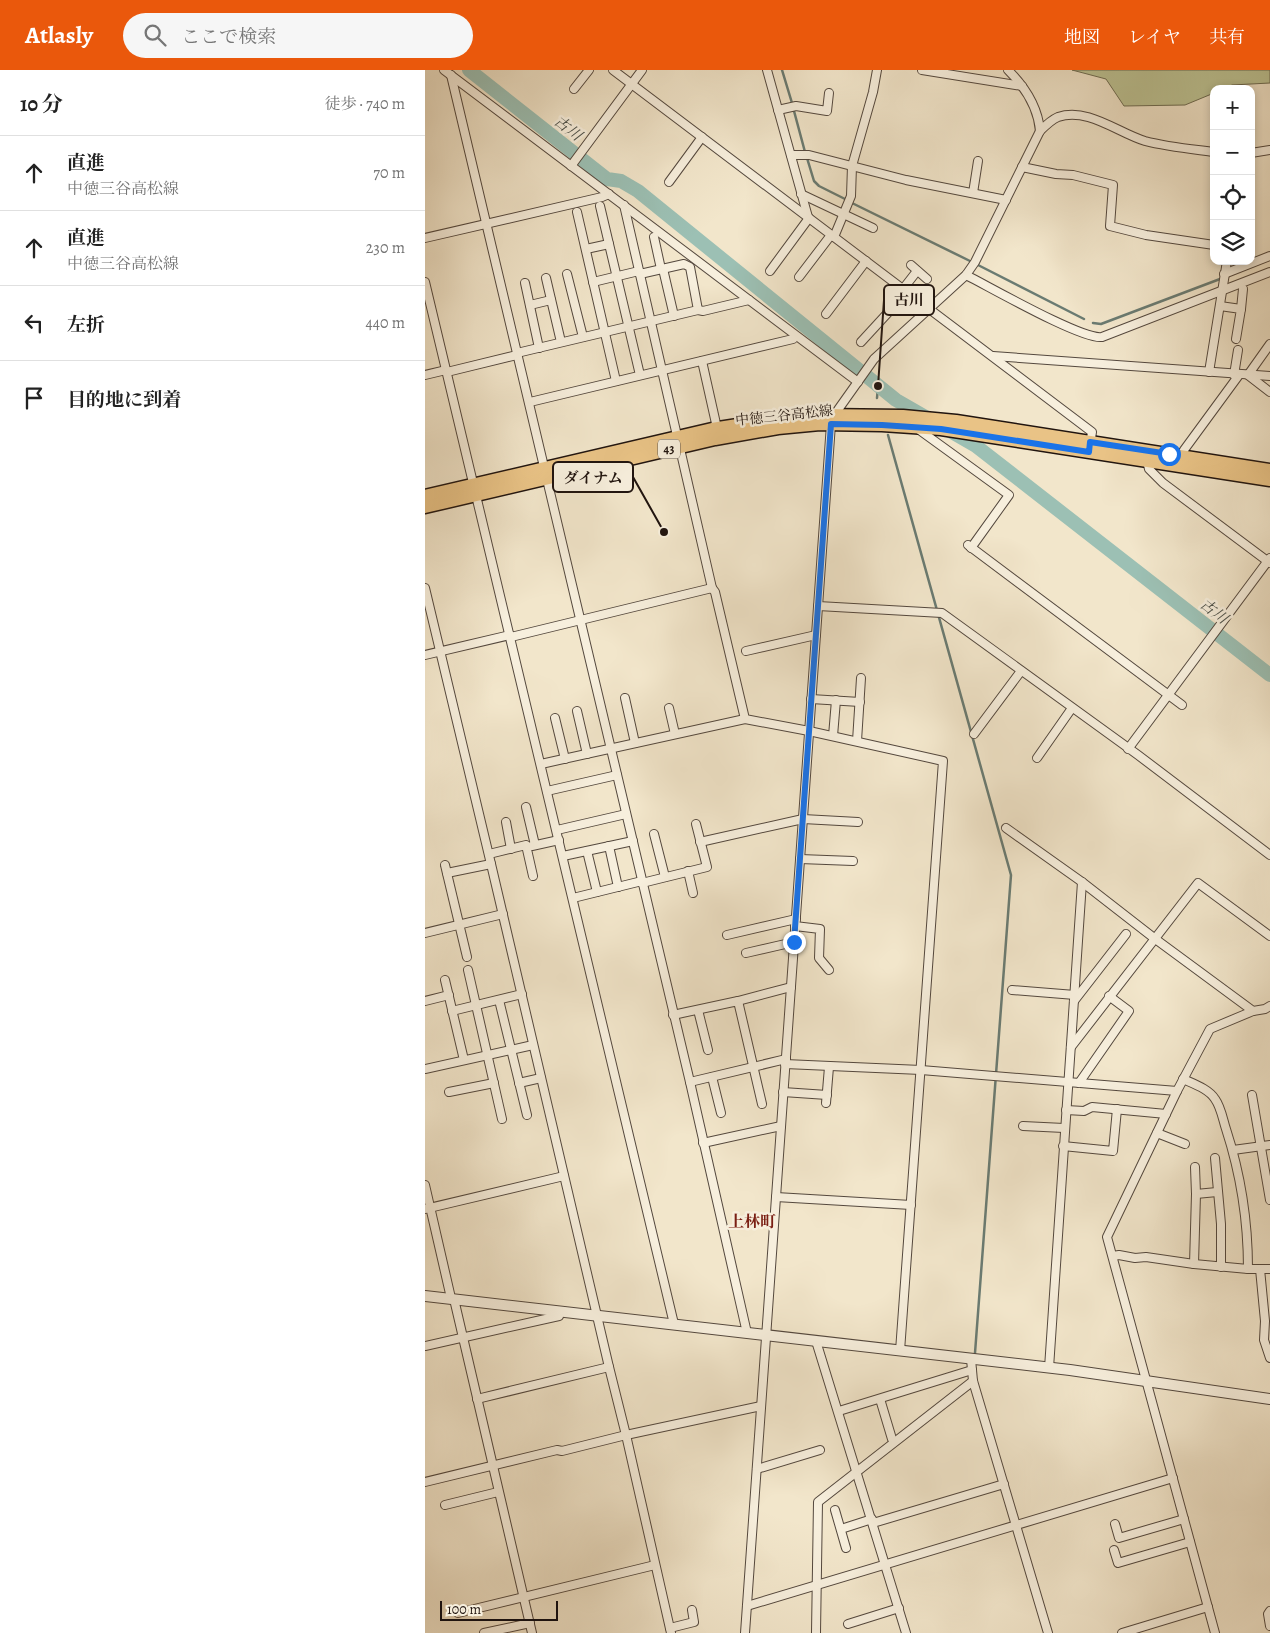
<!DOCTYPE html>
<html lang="ja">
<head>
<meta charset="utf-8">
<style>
  body { margin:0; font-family:Alegreya,"Noto Serif JP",serif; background:#f6f6f6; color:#222 }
  .controls { position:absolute; right:15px; top:15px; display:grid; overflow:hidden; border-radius:10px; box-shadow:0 2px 8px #0003 }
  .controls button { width:45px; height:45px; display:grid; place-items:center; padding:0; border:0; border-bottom:1px solid #e0e0e0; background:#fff; color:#222; font:25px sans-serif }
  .scale { position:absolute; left:15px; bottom:12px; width:118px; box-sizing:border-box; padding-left:5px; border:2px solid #20140f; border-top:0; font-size:14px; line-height:18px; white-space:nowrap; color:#20140f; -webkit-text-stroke:4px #f7efdd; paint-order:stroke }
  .stop { position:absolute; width:15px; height:15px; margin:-11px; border:4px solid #1a73e8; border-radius:50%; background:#fff }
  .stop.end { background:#1a73e8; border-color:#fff; box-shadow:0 1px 5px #0008 }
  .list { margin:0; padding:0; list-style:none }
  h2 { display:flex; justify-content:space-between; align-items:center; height:65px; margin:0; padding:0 20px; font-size:21px }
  h2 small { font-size:16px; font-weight:400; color:#767676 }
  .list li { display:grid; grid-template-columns:32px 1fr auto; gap:15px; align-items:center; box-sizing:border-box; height:75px; padding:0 20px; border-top:1px solid #e0e0e0 }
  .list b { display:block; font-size:19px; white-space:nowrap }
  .list p { margin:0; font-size:16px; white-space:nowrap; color:#767676 }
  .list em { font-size:16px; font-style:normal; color:#767676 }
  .icon { flex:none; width:28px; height:28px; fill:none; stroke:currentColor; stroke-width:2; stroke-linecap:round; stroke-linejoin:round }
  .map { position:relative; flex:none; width:845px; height:1563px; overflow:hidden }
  header { display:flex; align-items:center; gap:30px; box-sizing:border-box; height:70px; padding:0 25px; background:#ea580c; color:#fff }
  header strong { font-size:24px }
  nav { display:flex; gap:28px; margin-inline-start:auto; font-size:18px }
  .search { width:350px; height:45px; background:#f6f6f6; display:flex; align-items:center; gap:12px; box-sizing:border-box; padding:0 18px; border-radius:28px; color:#767676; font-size:19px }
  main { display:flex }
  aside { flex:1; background:#fff }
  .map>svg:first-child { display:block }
  .green { fill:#bdc495; stroke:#6e6c52 }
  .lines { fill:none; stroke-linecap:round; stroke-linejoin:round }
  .stream { stroke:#6a7b72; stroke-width:2.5 }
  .river { stroke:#9cc0b4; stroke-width:14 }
  .minor-casing { stroke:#54483e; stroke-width:10 }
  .tertiary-casing { stroke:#54483e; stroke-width:12 }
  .primary-casing { stroke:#20140f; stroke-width:15 }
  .minor { stroke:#f7efdd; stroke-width:8 }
  .tertiary { stroke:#f7efdd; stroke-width:10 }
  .primary { stroke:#e9c386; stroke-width:12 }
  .route { stroke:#1a73e8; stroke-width:6 }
  .labels { text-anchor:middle; stroke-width:5; stroke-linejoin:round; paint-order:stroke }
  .shield { fill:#f7efdd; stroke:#60564d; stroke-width:1 }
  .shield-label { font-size:12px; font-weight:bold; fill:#20140f }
  .street-label { font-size:14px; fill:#20140f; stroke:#f7efdd }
  .water-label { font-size:15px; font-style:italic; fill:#4b5049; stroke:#f7efdd }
  .quarter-label { font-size:16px; font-weight:bold; fill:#7a1f14; stroke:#f7efdd }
  .leader { fill:none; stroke:#20140f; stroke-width:2 }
  .callout-dot { fill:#20140f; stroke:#f7efdd; stroke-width:2 }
  .callout { fill:#f7efdd; stroke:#20140f; stroke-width:2 }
  .callout-label { font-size:15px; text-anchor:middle; font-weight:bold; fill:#20140f }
</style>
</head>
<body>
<header>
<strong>Atlasly</strong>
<div class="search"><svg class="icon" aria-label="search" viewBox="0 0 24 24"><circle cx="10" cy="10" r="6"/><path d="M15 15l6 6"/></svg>ここで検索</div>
<nav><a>地図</a><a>レイヤ</a><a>共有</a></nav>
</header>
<main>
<aside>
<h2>10 分<small>徒歩 · 740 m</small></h2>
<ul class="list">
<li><svg class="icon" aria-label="ahead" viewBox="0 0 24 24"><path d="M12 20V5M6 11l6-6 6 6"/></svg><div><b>直進</b><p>中徳三谷高松線</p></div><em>70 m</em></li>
<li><svg class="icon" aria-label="ahead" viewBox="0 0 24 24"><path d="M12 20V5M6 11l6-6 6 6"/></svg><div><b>直進</b><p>中徳三谷高松線</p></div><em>230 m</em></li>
<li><svg class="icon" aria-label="left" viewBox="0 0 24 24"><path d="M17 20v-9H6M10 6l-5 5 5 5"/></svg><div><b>左折</b></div><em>440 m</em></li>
<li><svg class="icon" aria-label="arrive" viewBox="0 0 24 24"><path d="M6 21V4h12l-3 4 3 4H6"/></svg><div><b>目的地に到着</b></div></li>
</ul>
</aside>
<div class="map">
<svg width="845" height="1563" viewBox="0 0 845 1563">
  <rect width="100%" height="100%" fill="#f2e6cb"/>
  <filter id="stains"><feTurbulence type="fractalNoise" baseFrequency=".004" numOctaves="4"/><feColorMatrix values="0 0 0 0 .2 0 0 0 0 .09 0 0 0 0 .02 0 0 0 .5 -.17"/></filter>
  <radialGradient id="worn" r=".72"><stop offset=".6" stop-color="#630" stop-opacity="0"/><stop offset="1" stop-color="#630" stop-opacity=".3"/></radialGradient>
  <polygon class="green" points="647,0 845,0 845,13 807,15 799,19 789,19 789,23 760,35 699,36 681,9"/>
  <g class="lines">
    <g class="stream">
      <polyline points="357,0 367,33"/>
      <polyline points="369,41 380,82"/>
      <polyline points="382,88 389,111 394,116 422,130"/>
      <polyline points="427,133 547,192"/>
      <polyline points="553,195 659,249"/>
      <polyline points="668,253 676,254 795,209"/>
      <polyline points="452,328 453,316"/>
      <polyline points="463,365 586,805 550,1283"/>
    </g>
    <polyline class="river" points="44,0 182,109 196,111 213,121 471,330 551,376 845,605"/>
    <g class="minor-casing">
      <g id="minor">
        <polyline points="19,0 433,312"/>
        <polyline points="188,0 667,362 665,375"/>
        <polyline points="342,0 383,147"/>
        <polyline points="497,0 597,16"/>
        <path d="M583,0c17,17 30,37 32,61"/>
        <polyline points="26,5 265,1012 322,1263"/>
        <polyline points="149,19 164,0"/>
        <polyline points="353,40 371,36 402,41 404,23"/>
        <polyline points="826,83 845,80"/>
        <polyline points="366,85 384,85 481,110 581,130"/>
        <polyline points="146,96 217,0"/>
        <polyline points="597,97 631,104 648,105 688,115 685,156 721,165 789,175"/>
        <polyline points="244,112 277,67"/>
        <polyline points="548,123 553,91"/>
        <polyline points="376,124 448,158"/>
        <polyline points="175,136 215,305"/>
        <polyline points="152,142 191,311"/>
        <polyline points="229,167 236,199"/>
        <polyline points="409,167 426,126 427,96 448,22 452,0"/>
        <polyline points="0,168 177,127 184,124"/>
        <polyline points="161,179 184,174"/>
        <polyline points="486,195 502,209"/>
        <polyline points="238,199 249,246"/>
        <polyline points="345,201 384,148"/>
        <polyline points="142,204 158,267"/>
        <polyline points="799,204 845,186"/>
        <path d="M541,205c24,12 116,65 136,62l168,-65"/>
        <polyline points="374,207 406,165"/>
        <polyline points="121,208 136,272"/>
        <polyline points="0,212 249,1254"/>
        <polyline points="168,212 214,201"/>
        <polyline points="100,213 114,278"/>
        <polyline points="478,219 492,201"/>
        <polyline points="105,235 126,230"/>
        <polyline points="795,236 816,239 811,269"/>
        <polyline points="816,239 818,219"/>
        <polyline points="273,240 278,241 324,230"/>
        <polyline points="401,244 441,191"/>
        <polyline points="436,272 482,222"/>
        <polyline points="845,274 823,305 845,322"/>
        <polyline points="92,283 273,240 265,197 259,194 215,204"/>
        <polyline points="568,286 845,306"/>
        <polyline points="277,291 292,358"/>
        <polyline points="22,302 92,285"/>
        <polyline points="784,302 802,191"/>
        <polyline points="0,305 21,300"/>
        <polyline points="809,305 813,280"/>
        <polyline points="105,332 368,269"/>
        <polyline points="493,359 584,425 546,478"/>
        <polyline points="758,386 759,380 814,305"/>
        <polyline points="721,387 724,399 738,413 845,493"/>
        <polyline points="543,475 757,635"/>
        <polyline points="0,518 66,794 184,1297 201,1365 246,1563"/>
        <polyline points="287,518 290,522 320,649 384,661 518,691 475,1281"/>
        <polyline points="393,536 517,543 713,685 845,785"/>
        <polyline points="86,567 287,518 199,135"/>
        <polyline points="321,581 391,565"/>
        <polyline points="0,585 85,565"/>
        <polyline points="200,628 210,673"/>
        <polyline points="386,629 435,632"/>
        <polyline points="244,638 250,664"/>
        <polyline points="152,641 162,684"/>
        <polyline points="130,648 140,689"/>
        <polyline points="549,664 596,601"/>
        <polyline points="408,666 411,630"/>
        <polyline points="432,671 436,608"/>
        <polyline points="703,679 845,488"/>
        <polyline points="612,688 647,638"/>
        <polyline points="116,694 320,649"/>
        <polyline points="122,721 192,705"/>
        <polyline points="101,737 110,775"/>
        <polyline points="81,752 86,779"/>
        <polyline points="581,758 657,812 729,868 828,941 840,939 845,936"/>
        <polyline points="132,760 201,744"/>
        <polyline points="229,764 240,807"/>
        <polyline points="275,772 378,749 433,752"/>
        <polyline points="107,776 134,770"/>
        <polyline points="184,776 193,817"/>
        <polyline points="162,781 172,822"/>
        <polyline points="64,784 101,775 108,806"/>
        <polyline points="138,786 208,771"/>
        <polyline points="375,789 428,791"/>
        <polyline points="20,795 42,887"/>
        <polyline points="263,801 268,823"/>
        <polyline points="22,803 66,794"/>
        <polyline points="217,813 282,797 271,754"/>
        <polyline points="148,828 217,811"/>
        <polyline points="370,856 395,859 394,888 404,900"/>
        <polyline points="0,863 78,844"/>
        <polyline points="302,865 371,849"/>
        <polyline points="321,883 369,872"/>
        <polyline points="43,900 77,1049"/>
        <polyline points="20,910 39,990"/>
        <polyline points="587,920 650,925"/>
        <polyline points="74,930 102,1045"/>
        <polyline points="0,931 24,925"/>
        <polyline points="313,931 366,917"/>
        <polyline points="649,931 701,864"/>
        <polyline points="273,940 283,980"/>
        <polyline points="27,941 97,924"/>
        <polyline points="248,945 313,931 337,1034"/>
        <polyline points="646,977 773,813 845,866"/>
        <polyline points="360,994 496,1000 752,1021"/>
        <polyline points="0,999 108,975"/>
        <polyline points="287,1007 296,1043"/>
        <path d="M758,1009c11,5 26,10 32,20 6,8 8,21 11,30 15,46 22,91 22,140"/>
        <polyline points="265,1012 361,989"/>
        <polyline points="94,1013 116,1008"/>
        <polyline points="654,1013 704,941 684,926"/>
        <polyline points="24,1022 69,1013"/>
        <polyline points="358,1022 402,1025"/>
        <polyline points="827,1025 845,1130"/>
        <polyline points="401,1033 404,997"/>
        <polyline points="641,1040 659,1041 667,1037 741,1044"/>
        <polyline points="598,1056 639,1058"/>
        <polyline points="732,1063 760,1074"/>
        <polyline points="278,1073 356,1056"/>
        <polyline points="638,1076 688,1081 692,1039"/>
        <polyline points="808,1080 845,1075"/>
        <polyline points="790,1088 796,1154 796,1197"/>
        <polyline points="0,1115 26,1228"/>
        <polyline points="771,1124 792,1122"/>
        <polyline points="351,1127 486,1135"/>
        <polyline points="0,1139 139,1106"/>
        <polyline points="688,1186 694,1185 710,1188 721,1187 769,1194 823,1199 845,1199"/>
        <polyline points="769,1194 771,1124 770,1097"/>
        <polyline points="835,1199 840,1251 839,1270 845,1288"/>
        <polyline points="29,1229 107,1563"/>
        <polyline points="391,1271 481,1563"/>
        <polyline points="0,1276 134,1246 134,1241"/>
        <polyline points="546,1289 548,1311 623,1563"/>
        <polyline points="624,1298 657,812"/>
        <polyline points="52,1329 184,1297"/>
        <polyline points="455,1329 467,1369"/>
        <polyline points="414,1341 547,1300"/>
        <polyline points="332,1399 395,1380"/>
        <polyline points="0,1412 132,1380 137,1381 201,1365 336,1336"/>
        <polyline points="20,1435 73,1422"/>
        <polyline points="410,1440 421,1478"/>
        <polyline points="448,1453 579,1414"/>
        <polyline points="690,1454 694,1468 759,1449"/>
        <polyline points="416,1459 447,1449"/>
        <polyline points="689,1480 693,1493 765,1472"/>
        <polyline points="322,1536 748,1408"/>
        <polyline points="845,1541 843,1544 845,1556"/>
        <polyline points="33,1543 230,1495"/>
        <polyline points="423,1554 474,1538"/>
        <polyline points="245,1558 269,1552 267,1540"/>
        <polyline points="59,1563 105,1553"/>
        <path d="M320,1563l86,-1209 4,-10 39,-55 92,-84 9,-13 65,-131c5,-5 11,-11 18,-14 30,-10 60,16 87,24 23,6 46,8 69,11"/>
        <polyline points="391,1563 393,1432 548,1311"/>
        <polyline points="697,1563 783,1537"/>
        <polyline points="790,1563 682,1167 752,1021 785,959 828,941"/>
      </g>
    </g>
    <g class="tertiary-casing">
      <polyline id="tertiary" points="0,1226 645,1300 845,1329"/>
    </g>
    <g class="primary-casing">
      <g id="primary">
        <polyline points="0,426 287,359 351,349 395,345 478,346 531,351 845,400"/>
        <polyline points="0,437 290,369 353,358 395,354 457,355 516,359 845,410"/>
      </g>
    </g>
    <use href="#minor" class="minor"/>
    <use href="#tertiary" class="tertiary"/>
    <use href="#primary" class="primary"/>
  </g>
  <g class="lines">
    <polyline class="route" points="369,872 406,354 457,355 516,359 664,382 665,372 744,384"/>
  </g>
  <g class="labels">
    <rect class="shield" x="233" y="369.5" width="22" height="19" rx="4"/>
    <g class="shield-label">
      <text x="244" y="383">43</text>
    </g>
    <g class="street-label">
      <text transform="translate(359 345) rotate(-6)" y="5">中徳三谷高松線</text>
    </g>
    <g class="water-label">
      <text transform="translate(143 58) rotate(38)" y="5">古川</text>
      <text transform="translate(789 541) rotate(38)" y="5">古川</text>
    </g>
    <g class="quarter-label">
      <text x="327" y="1157">上林町</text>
    </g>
  </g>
  <path class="leader" d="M453 316L459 230M239 462L208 407"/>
  <g class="callout-dot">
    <circle cx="453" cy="316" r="5"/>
    <circle cx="239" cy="462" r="5"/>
  </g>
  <g class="callout">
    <rect x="459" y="215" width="50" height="30" rx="5"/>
    <rect x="128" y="392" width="80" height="30" rx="5"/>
  </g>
  <g class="callout-label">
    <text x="484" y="235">古川</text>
    <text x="168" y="413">ダイナム</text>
  </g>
  <rect width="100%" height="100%" filter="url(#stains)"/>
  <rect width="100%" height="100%" fill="url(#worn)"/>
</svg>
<div class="controls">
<button>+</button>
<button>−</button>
<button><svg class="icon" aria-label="locate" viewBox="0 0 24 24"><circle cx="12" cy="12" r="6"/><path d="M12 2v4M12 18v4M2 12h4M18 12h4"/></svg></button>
<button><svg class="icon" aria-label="layers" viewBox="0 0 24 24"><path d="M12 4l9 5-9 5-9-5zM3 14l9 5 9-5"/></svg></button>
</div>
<div class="scale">100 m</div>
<div class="stop" style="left:744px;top:384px"></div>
<div class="stop end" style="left:369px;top:872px"></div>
</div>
</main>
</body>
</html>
